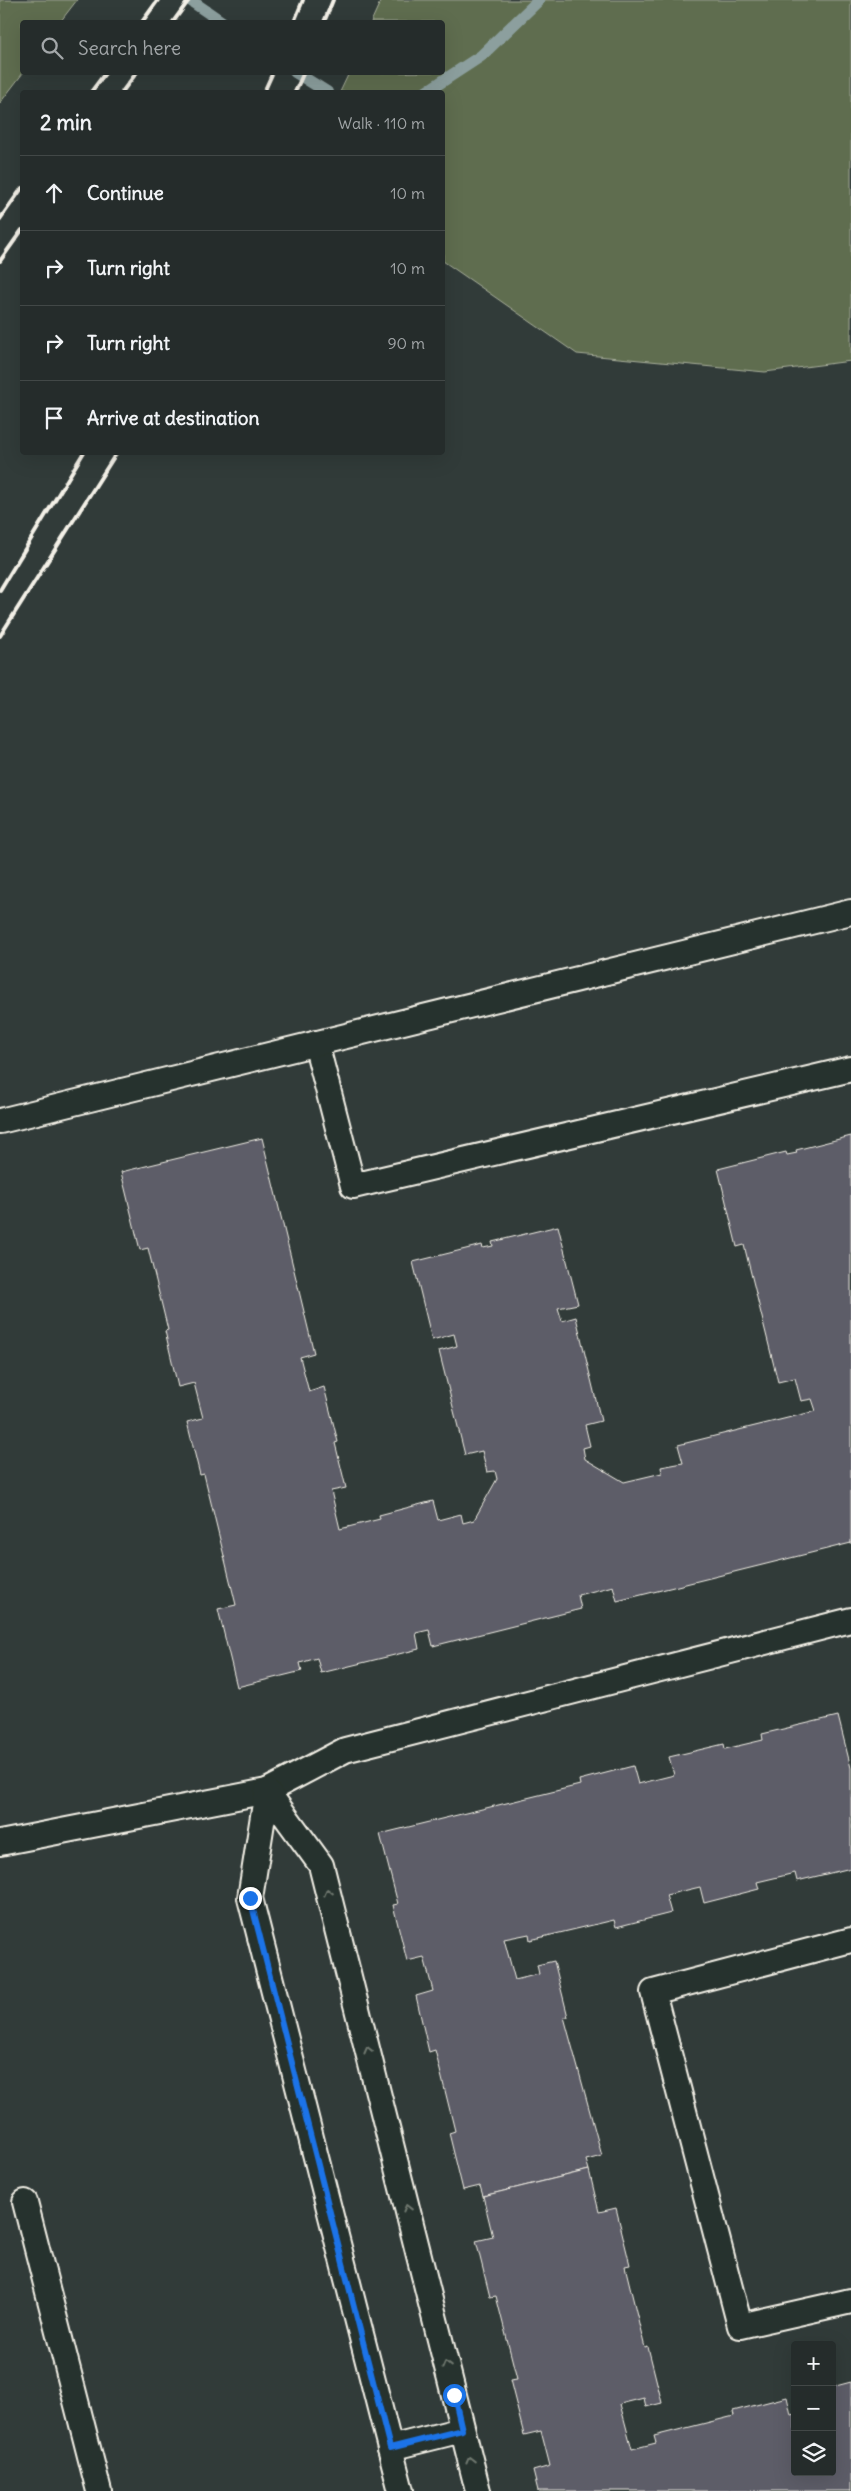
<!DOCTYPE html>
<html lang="en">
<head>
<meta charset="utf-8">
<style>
  body { margin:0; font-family:Delius,sans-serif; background:#2d3433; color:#f1f3f6 }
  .controls { position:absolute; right:15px; bottom:15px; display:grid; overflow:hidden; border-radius:5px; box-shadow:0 5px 20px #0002 }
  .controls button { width:45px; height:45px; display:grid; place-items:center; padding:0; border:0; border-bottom:1px solid #424847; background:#252c2b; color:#f1f3f6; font:25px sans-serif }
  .stop { position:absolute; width:15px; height:15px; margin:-11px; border:4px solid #1a73e8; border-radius:50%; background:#fff }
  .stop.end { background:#1a73e8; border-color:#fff; box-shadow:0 1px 5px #0008 }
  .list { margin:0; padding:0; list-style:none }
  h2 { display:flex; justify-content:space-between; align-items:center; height:65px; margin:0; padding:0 20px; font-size:21px }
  h2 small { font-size:16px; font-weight:400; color:#a3a7a9 }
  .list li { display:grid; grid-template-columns:32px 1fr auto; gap:15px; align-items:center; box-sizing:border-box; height:75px; padding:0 20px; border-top:1px solid #424847 }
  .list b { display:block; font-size:19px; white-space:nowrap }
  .list em { font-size:16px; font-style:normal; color:#a3a7a9 }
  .icon { flex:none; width:28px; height:28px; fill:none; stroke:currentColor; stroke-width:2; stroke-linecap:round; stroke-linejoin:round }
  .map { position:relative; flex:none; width:851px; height:2491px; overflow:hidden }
  .search { position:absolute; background:#252c2b; box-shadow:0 5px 20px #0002; left:20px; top:20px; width:425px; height:55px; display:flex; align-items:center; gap:12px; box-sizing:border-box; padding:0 18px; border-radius:5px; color:#a3a7a9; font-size:19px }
  .panel { position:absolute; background:#252c2b; box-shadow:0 5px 20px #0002; left:20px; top:90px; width:425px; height:365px; border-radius:5px }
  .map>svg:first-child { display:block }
  .green { fill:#5e6d4f; stroke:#a9af9c }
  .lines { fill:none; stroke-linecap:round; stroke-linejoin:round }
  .stream { stroke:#8c9f9e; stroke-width:12 }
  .building { fill:#5d5d68; stroke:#f4f1e8 }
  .service-casing { stroke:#f4f1e8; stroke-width:28 }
  .service { stroke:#26332d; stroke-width:24 }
  .rail { stroke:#f4f1e8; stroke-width:4 }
  .oneway { stroke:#6e766e }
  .route { stroke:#1a73e8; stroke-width:6 }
</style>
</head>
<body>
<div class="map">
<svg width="851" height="2491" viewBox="0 0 851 2491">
  <rect width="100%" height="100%" fill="#313b39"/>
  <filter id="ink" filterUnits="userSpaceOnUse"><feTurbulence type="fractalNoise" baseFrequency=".02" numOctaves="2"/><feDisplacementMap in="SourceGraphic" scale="10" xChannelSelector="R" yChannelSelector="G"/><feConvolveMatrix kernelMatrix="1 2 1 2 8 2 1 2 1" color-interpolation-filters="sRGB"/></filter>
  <g filter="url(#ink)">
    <g class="green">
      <polygon points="0,0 77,0 60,22 22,22 23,73 0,103"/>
      <polygon points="381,0 851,0 851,361 765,372 577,354 443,261 442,92 340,92 349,73 442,72 442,22 371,22"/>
    </g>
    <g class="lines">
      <g class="stream">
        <polyline points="190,0 222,22"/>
        <polyline points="295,72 327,92"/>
        <polyline points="426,92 481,56 539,0"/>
      </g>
    </g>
    <g class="building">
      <polygon points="851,1136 851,1543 617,1601 613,1586 578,1595 581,1609 433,1646 429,1630 416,1633 419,1649 321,1673 317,1658 300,1663 302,1671 237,1687 218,1609 236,1605 204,1474 200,1475 187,1422 203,1418 194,1383 178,1387 165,1331 168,1330 148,1248 140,1250 121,1172 262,1138 314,1353 300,1357 309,1392 324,1387 338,1442 335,1443 346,1488 331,1491 340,1529 380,1519 379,1515 433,1501 438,1520 461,1514 463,1523 474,1520 497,1479 495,1471 487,1472 482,1451 465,1455 439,1351 457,1346 454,1334 432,1340 413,1262 482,1245 483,1248 493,1246 492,1242 558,1226 578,1304 558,1308 562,1321 576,1317 601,1421 585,1425 590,1446 583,1448 585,1459 624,1482 662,1473 661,1467 683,1463 678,1445 816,1411 812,1399 801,1401 795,1378 778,1382 744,1245 737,1247 718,1169 786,1152 787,1155 797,1153 796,1150"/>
      <polygon points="838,1716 851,1768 851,1868 797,1881 795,1873 757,1882 759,1889 704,1903 700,1887 666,1895 671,1913 616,1927 614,1920 530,1940 529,1934 504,1939 515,1980 539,1974 537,1965 554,1961 568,2017 564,2017 602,2156 586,2160 589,2170 483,2196 480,2186 463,2190 449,2133 455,2131 435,2050 429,2052 416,1996 433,1991 424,1957 407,1961 393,1905 398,1904 380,1834 580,1785 579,1780 633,1766 638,1784 674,1775 669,1757 724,1744 725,1749 763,1740 762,1734"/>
      <polygon points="589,2170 599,2212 616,2208 630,2265 625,2266 645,2348 648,2347 662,2403 646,2407 644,2398 620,2404 632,2449 656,2443 654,2436 734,2416 733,2411 787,2397 791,2415 795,2414 795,2472 832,2472 832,2387 851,2382 851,2491 538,2491 533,2471 550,2466 541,2431 524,2435 510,2380 517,2379 496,2296 490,2297 476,2241 493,2237 483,2196"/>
    </g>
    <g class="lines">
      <g class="service-casing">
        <g id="service">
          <polyline points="316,1043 353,1186 851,1069"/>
          <polyline points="0,1121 851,912"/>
          <polyline points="0,1843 267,1791 345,1750 851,1620"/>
          <polyline points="851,1940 653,1992 740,2326 851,2301"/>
          <polyline points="25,2202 99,2491"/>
          <polyline points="390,2448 462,2430"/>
          <polyline points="401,2491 250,1898 267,1791 321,1865 478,2491"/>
        </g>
      </g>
      <use href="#service" class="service"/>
      <g class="rail">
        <polyline points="142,22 158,0"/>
        <polyline points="173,22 189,0"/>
        <polyline points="294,22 303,0"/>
        <polyline points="324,22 333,0"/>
        <polyline points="91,92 106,72"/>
        <polyline points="122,92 137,72"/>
        <polyline points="264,92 273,72"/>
        <polyline points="295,92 304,72"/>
        <polyline points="0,219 22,188"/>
        <polyline points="0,261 22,230"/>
        <polyline points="0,590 84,452"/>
        <polyline points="0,636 117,452"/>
      </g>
    </g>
    <defs><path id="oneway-chevron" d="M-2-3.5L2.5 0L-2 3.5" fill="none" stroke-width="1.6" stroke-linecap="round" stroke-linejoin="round" transform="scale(1.25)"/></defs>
    <g class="oneway">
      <use href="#oneway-chevron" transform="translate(328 1892) rotate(-104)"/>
      <use href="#oneway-chevron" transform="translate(368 2050) rotate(-104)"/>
      <use href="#oneway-chevron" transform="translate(407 2208) rotate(-104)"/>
      <use href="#oneway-chevron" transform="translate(446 2365) rotate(-104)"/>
      <use href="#oneway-chevron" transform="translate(470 2460) rotate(-104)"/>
    </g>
  </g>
  <g class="lines" filter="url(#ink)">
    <polyline class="route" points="250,1898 390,2448 462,2430 454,2395"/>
  </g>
</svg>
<div class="controls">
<button>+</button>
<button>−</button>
<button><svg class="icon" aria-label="layers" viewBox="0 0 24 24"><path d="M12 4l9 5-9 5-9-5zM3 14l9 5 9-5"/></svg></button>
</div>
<div class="stop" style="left:454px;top:2395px"></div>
<div class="stop end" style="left:250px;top:1898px"></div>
<div class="search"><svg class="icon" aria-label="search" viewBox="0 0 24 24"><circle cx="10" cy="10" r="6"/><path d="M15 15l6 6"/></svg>Search here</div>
<section class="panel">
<h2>2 min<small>Walk · 110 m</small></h2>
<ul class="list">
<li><svg class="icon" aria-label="ahead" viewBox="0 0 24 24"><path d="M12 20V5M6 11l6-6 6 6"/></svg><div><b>Continue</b></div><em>10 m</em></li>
<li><svg class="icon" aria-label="right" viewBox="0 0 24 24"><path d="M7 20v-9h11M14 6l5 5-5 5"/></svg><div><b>Turn right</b></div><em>10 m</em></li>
<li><svg class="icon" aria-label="right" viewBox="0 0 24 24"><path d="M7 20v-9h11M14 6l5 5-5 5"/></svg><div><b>Turn right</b></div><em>90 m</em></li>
<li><svg class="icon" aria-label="arrive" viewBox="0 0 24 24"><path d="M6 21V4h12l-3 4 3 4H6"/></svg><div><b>Arrive at destination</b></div></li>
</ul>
</section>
</div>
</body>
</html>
